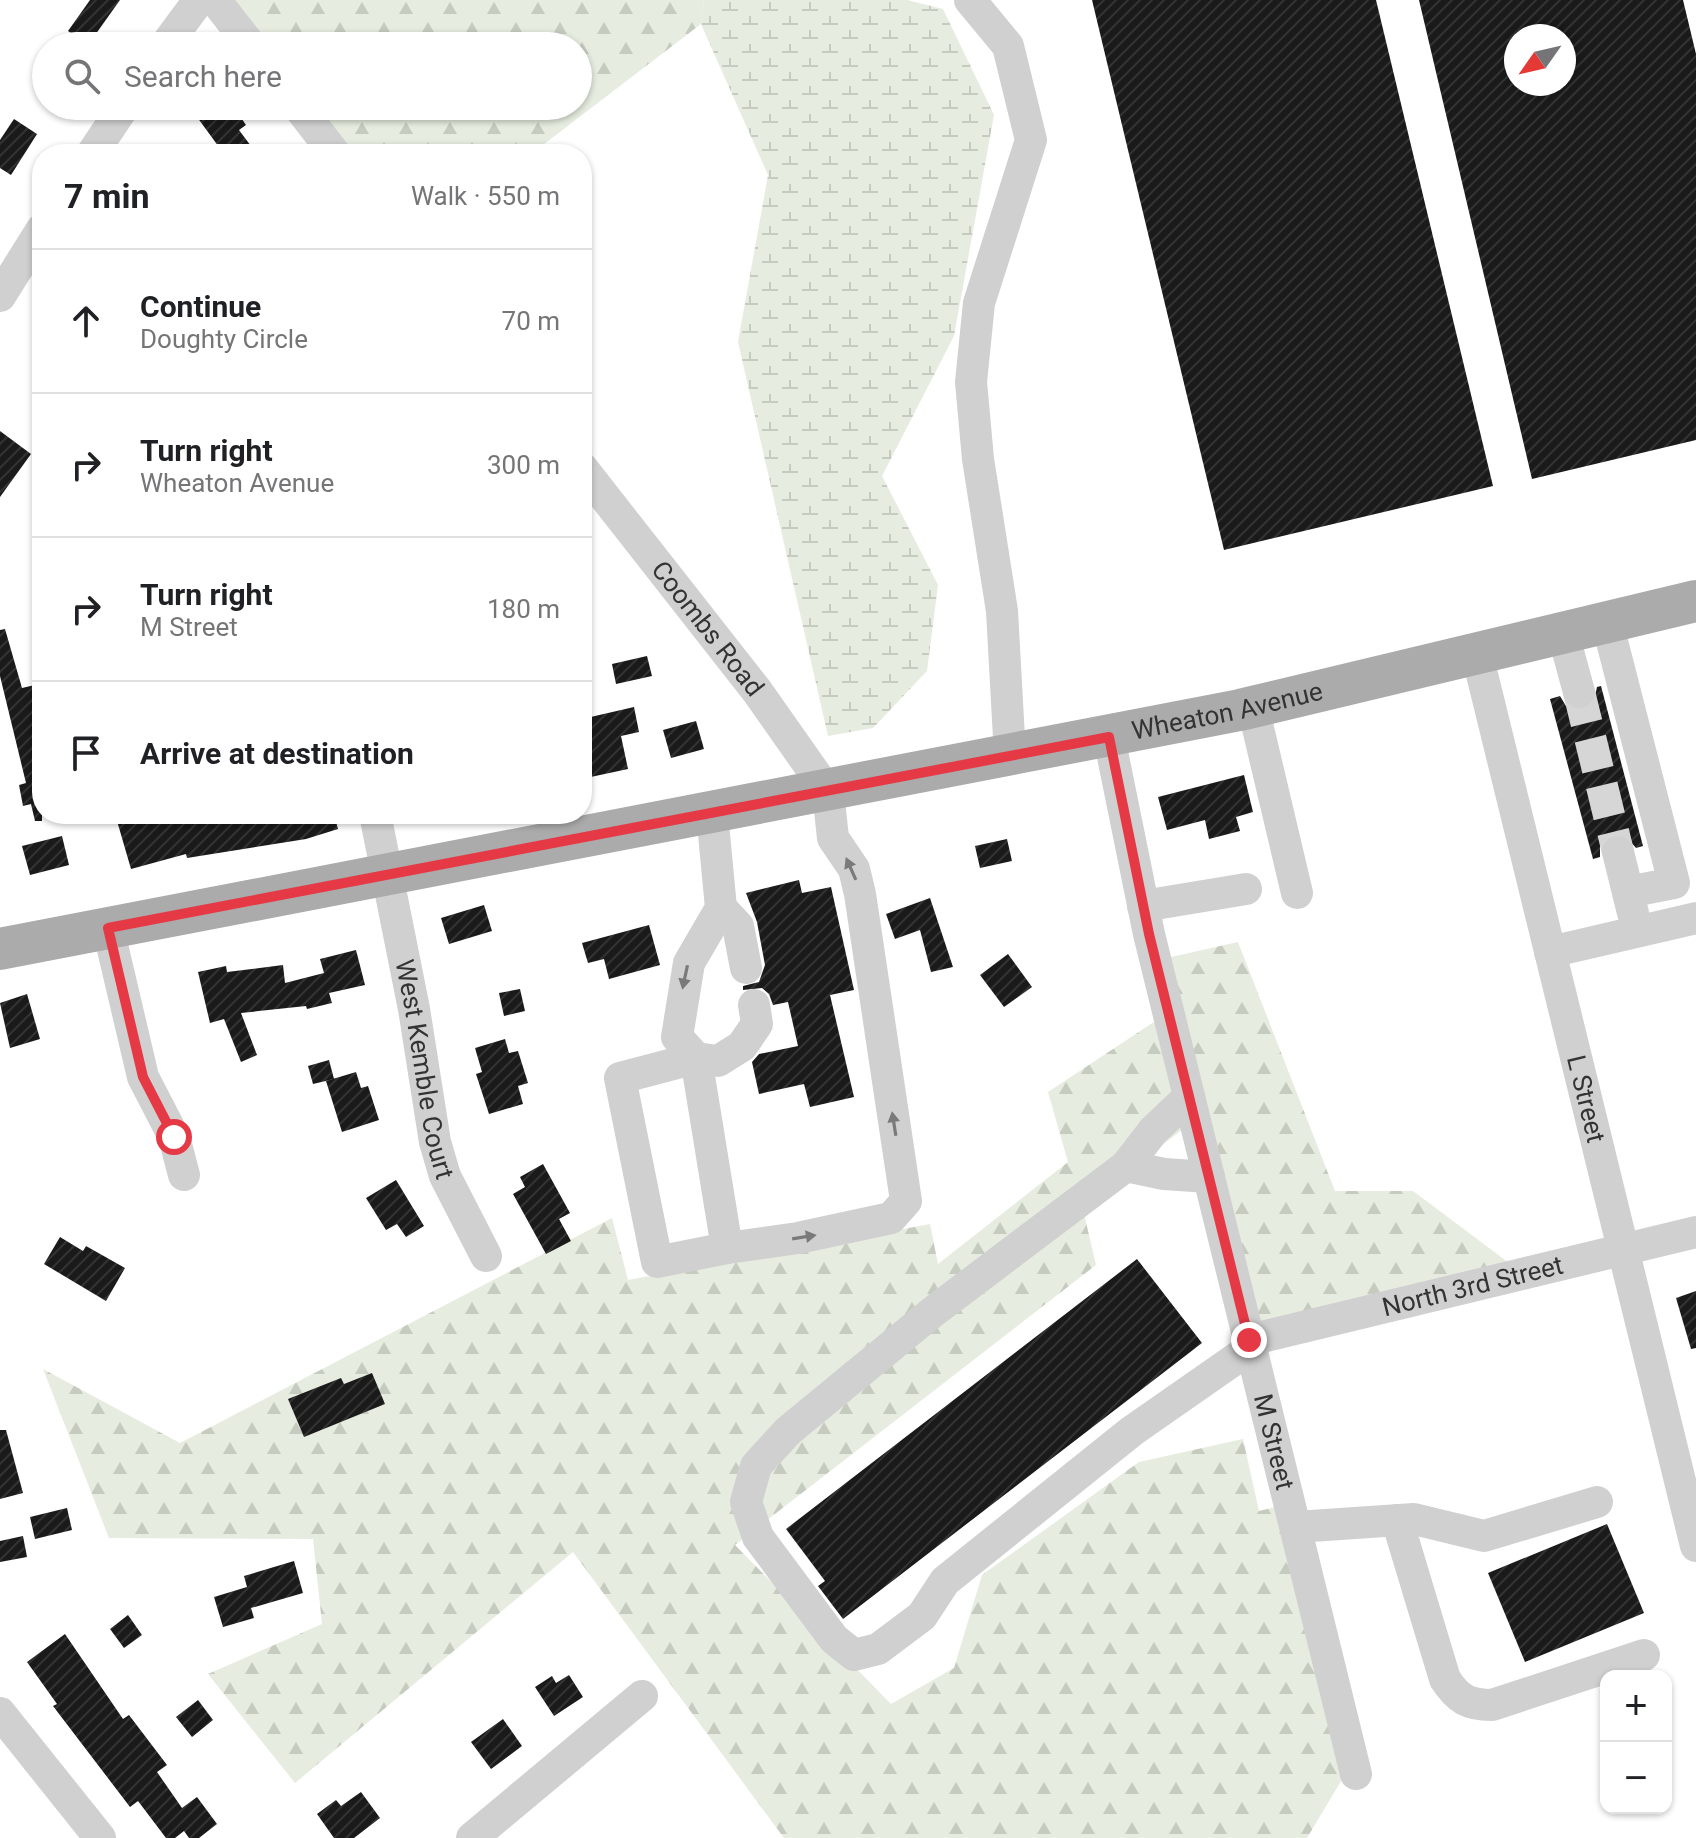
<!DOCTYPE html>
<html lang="en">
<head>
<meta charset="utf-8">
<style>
  body { margin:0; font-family:Roboto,sans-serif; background:#f6f6f6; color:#202124 }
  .controls { position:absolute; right:24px; bottom:24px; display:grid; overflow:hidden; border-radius:16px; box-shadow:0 2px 6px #0004 }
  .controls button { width:72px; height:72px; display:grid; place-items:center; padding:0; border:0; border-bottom:2px solid #e0e0e0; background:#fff; color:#202124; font:40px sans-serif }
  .compass { position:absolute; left:1504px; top:24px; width:72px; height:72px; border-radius:50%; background:#fff; box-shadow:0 2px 6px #0004; rotate:236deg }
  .stop { position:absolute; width:24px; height:24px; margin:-18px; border:6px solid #e63946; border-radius:50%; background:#fff }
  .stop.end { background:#e63946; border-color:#fff; box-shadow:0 2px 8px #0008 }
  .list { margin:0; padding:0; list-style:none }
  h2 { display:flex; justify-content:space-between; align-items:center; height:104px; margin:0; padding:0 32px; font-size:34px }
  h2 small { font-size:26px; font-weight:400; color:#757577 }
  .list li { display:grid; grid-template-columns:52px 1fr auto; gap:24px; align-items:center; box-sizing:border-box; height:144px; padding:0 32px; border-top:2px solid #e0e0e0 }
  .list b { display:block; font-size:30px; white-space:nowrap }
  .list p { margin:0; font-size:26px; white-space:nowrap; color:#757577 }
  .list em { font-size:26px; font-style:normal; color:#757577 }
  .icon { flex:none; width:44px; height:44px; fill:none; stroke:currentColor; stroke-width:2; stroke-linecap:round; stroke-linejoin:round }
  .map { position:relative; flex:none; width:1696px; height:1838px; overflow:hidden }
  .search { position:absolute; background:#fff; box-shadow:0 2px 6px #0004; left:32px; top:32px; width:560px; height:88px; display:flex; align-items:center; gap:20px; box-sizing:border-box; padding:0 28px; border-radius:44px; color:#757577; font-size:30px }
  .panel { position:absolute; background:#fff; box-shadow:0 2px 6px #0004; left:32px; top:144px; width:560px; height:680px; border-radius:32px }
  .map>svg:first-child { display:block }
  .forest { fill:url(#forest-firs) }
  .wetland { fill:url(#wetland-marsh) }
  .building { fill:url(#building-hatch); fill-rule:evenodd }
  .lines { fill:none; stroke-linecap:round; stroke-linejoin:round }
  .minor-tunnel { stroke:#d6d6d6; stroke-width:32; stroke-dasharray:32 16; stroke-linecap:butt }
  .minor { stroke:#d0d0d0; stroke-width:32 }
  .major { stroke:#ababab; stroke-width:42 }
  .oneway { fill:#7a7a7a }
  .route { stroke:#e63946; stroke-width:10 }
  .labels { text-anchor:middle; stroke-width:8; stroke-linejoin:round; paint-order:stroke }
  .street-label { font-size:26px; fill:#333; stroke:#fff }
</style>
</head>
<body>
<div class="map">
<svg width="1696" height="1838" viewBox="0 0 1696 1838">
  <defs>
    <pattern id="forest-firs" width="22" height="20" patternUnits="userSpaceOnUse" patternTransform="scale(2)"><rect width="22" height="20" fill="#e6ecdf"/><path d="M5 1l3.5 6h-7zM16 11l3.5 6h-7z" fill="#c6cbc0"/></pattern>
    <pattern id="wetland-marsh" width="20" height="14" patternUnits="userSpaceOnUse" patternTransform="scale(2)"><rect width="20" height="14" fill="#e6ecdf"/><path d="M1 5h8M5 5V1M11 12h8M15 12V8" fill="none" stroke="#c6cbc0"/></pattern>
    <pattern id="building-hatch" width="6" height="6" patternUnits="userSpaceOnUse" patternTransform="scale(2)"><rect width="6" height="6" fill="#1a1a1a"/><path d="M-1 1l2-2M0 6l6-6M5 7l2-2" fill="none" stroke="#333"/></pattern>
  </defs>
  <rect width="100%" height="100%" fill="#fff"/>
  <g class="forest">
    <polygon points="215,0 704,0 701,24 531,154 338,154 300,106 578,106 578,46 252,46"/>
    <polygon points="1238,942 1335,1191 1413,1191 1517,1269 1244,1328 1194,1121 1082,1205 1096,1265 735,1545 891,1704 954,1668 982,1575 1139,1462 1243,1439 1259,1511 1288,1504 1356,1756 1307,1838 784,1838 573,1552 295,1783 208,1674 322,1624 313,1539 109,1538 43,1369 180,1443 612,1218 628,1280 930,1224 938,1264 1068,1162 1048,1092 1169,1012 1158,960"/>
  </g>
  <polygon class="wetland" points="704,0 907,0 943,9 994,115 954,336 882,476 938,585 927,671 873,728 828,736 738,342 768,175 701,24"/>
  <g class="building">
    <polygon points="90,0 120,0 88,45 68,31"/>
    <polygon points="1092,0 1376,0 1493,486 1224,550"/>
    <path d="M1419,0h264l13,54v386l-164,39zM1516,36h48v48h-48z"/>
    <polygon points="189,106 233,106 246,125 239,130 257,154 224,154"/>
    <polygon points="14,119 37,134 11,175 0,168 0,140"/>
    <polygon points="0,431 31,454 0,497"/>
    <polygon points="5,629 22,688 35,685 42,713 42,821 35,821 31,804 23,806 19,785 26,783 0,676 0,630"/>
    <polygon points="647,656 652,676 616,684 612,664"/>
    <polygon points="1601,686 1643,846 1636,848 1624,834 1613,834 1600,846 1600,857 1593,859 1550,699 1560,696 1566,706 1583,710 1593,705 1597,687"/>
    <polygon points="634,707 639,732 621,736 628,769 586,778 582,759 582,719"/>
    <polygon points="696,721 704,749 671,758 663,730"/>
    <polygon points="1244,775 1253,812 1236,817 1240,831 1209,839 1205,820 1167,830 1158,797"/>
    <polygon points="115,814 334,814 338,829 306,839 187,858 186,854 131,869"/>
    <polygon points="62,836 69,865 30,875 22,846"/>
    <polygon points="1007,839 1012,861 980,868 975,846"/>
    <polygon points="799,880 802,893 831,887 854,990 830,995 854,1097 810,1107 804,1084 759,1094 752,1062 759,1054 798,1046 788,1002 773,1005 769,994 762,988 743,990 743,986 759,982 765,965 757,922 746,893"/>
    <polygon points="930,898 953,967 931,972 920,930 895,939 886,914"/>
    <polygon points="484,905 492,931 449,944 441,918"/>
    <polygon points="649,925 660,965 609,979 604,959 588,963 582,943"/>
    <polygon points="356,950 365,985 329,993 332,1003 307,1009 306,1006 241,1013 257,1055 241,1062 224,1019 210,1023 198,972 226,966 227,972 283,965 285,983 324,973 320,959"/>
    <polygon points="1008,954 1032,987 1004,1007 980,975"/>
    <polygon points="520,989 525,1011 504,1016 499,993"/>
    <polygon points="27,994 40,1039 10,1048 0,1003"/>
    <polygon points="505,1039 509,1053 518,1051 528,1083 518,1086 523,1104 489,1114 476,1074 482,1072 475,1048"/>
    <polygon points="329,1060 334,1079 313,1084 308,1066"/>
    <polygon points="356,1072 361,1088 368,1086 379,1120 342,1132 326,1081"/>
    <polygon points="543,1164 570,1213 559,1219 571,1241 546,1254 513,1194 525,1187 520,1177"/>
    <polygon points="396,1180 424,1226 406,1237 397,1224 386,1230 366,1198"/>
    <polygon points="60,1237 83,1251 86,1246 125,1268 106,1301 44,1264"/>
    <polygon points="1137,1259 1202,1343 843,1619 818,1586 825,1581 786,1529"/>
    <polygon points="1696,1291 1696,1348 1691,1349 1676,1298"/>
    <polygon points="372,1373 385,1404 304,1437 288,1399 341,1378 344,1384"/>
    <polygon points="0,1430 6,1430 23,1493 0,1499"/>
    <polygon points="67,1508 72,1530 35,1539 30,1517"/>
    <polygon points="1607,1524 1644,1613 1525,1662 1488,1573"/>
    <polygon points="23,1536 27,1557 0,1562 0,1541"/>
    <polygon points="294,1561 303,1593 251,1608 254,1618 223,1627 214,1597 247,1587 244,1576"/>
    <polygon points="128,1615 142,1635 124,1648 110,1629"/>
    <polygon points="65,1634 123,1719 129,1715 167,1765 157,1772 182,1808 197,1797 217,1824 199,1838 189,1838 184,1831 175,1838 166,1838 138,1801 130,1807 53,1706 57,1704 27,1662"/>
    <polygon points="569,1675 583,1697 554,1716 535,1687 552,1676 556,1683"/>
    <polygon points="198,1700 213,1720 192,1737 176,1717"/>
    <polygon points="503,1719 522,1746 491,1769 471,1742"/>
    <polygon points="361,1792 380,1818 354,1838 334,1838 317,1814 336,1800 341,1806"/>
  </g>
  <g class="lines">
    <polyline class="minor-tunnel" points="1579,692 1618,852"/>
    <g class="minor">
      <polyline points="215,0 251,46"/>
      <polyline points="970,0 1008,46 1031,140 979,303 971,382 978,459 1002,611 1010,756"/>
      <polyline points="165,46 199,0"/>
      <polyline points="298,106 335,154"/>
      <polyline points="92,154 124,106"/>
      <polyline points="0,296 42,229"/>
      <path id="s1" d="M582,468l175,223 71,101 5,46 21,31 6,25 46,307 -15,17 -93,20 -71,10"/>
      <polyline points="1607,622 1674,883 1628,892"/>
      <polyline points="1563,633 1579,692"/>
      <path id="s2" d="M1477,654l219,892"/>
      <polyline points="1253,707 1297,893"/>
      <path id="s3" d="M1109,737l40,197 207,840"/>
      <polyline points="712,813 721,908 689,963 677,1037 696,1058 727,1248 657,1262 620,1078 696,1058 718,1061 742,1046 757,1024 754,1005"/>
      <path id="s4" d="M375,814l39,195 21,133 10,34 41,80"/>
      <polyline points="1618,852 1633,913"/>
      <polyline points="1143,906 1246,889"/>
      <polyline points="721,908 738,926 746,968"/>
      <polyline points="108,928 143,1077 174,1137 184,1175"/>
      <polyline points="1550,952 1696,918"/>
      <polyline points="1189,1097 1153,1131 1126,1166 1164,1174 1209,1177"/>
      <polyline points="1126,1166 934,1311 788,1431 756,1466 746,1502 758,1537 834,1639 854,1655 878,1649 922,1616 945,1581 1132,1431 1251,1348"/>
      <path id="s5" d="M1249,1340l447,-108"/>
      <path d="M1397,1520l48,159c13,20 23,26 47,26l152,-50"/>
      <polyline points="1296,1527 1414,1519 1484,1536 1597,1502"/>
      <polyline points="0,1713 100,1838"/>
      <polyline points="472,1838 642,1696"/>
    </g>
    <path class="major" id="s6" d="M0,949l1240,-239 456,-109"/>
  </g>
  <defs><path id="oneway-solid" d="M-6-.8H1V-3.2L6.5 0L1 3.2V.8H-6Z" transform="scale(2)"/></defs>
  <g class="oneway">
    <use href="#oneway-solid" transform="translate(851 869) rotate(-114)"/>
    <use href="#oneway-solid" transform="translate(685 977) rotate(102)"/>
    <use href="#oneway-solid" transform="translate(894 1124) rotate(-99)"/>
    <use href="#oneway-solid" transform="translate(804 1237) rotate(-9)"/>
  </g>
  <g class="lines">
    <polyline class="route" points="174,1137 143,1077 108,928 1109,737 1149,934 1249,1340"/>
  </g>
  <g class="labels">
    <g class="street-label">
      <text dy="9" stroke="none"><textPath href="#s1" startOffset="204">Coombs Road</textPath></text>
      <text dy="9" stroke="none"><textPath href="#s6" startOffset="1250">Wheaton Avenue</textPath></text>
      <text dy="9" stroke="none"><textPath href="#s4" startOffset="260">West Kemble Court</textPath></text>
      <text dy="9" stroke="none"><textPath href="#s2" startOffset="458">L Street</textPath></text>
      <text dy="9" stroke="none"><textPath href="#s5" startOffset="230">North 3rd Street</textPath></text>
      <text dy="9" stroke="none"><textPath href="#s3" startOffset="724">M Street</textPath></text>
    </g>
  </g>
</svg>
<div class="controls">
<button>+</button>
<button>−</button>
</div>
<svg class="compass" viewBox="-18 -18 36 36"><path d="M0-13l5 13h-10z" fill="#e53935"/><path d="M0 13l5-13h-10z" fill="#757577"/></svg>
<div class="stop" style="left:174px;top:1137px"></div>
<div class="stop end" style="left:1249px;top:1340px"></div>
<div class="search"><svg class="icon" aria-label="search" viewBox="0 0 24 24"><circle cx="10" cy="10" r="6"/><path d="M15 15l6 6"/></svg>Search here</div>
<section class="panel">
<h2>7 min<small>Walk · 550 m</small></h2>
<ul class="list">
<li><svg class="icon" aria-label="ahead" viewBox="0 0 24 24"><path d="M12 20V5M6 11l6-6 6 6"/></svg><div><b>Continue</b><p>Doughty Circle</p></div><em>70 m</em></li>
<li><svg class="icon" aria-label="right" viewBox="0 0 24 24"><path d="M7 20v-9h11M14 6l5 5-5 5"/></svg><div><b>Turn right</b><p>Wheaton Avenue</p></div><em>300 m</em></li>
<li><svg class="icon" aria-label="right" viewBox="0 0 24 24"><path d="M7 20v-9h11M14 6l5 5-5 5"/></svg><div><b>Turn right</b><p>M Street</p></div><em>180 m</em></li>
<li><svg class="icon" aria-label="arrive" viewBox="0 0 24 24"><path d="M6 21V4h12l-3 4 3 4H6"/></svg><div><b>Arrive at destination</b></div></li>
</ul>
</section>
</div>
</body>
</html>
